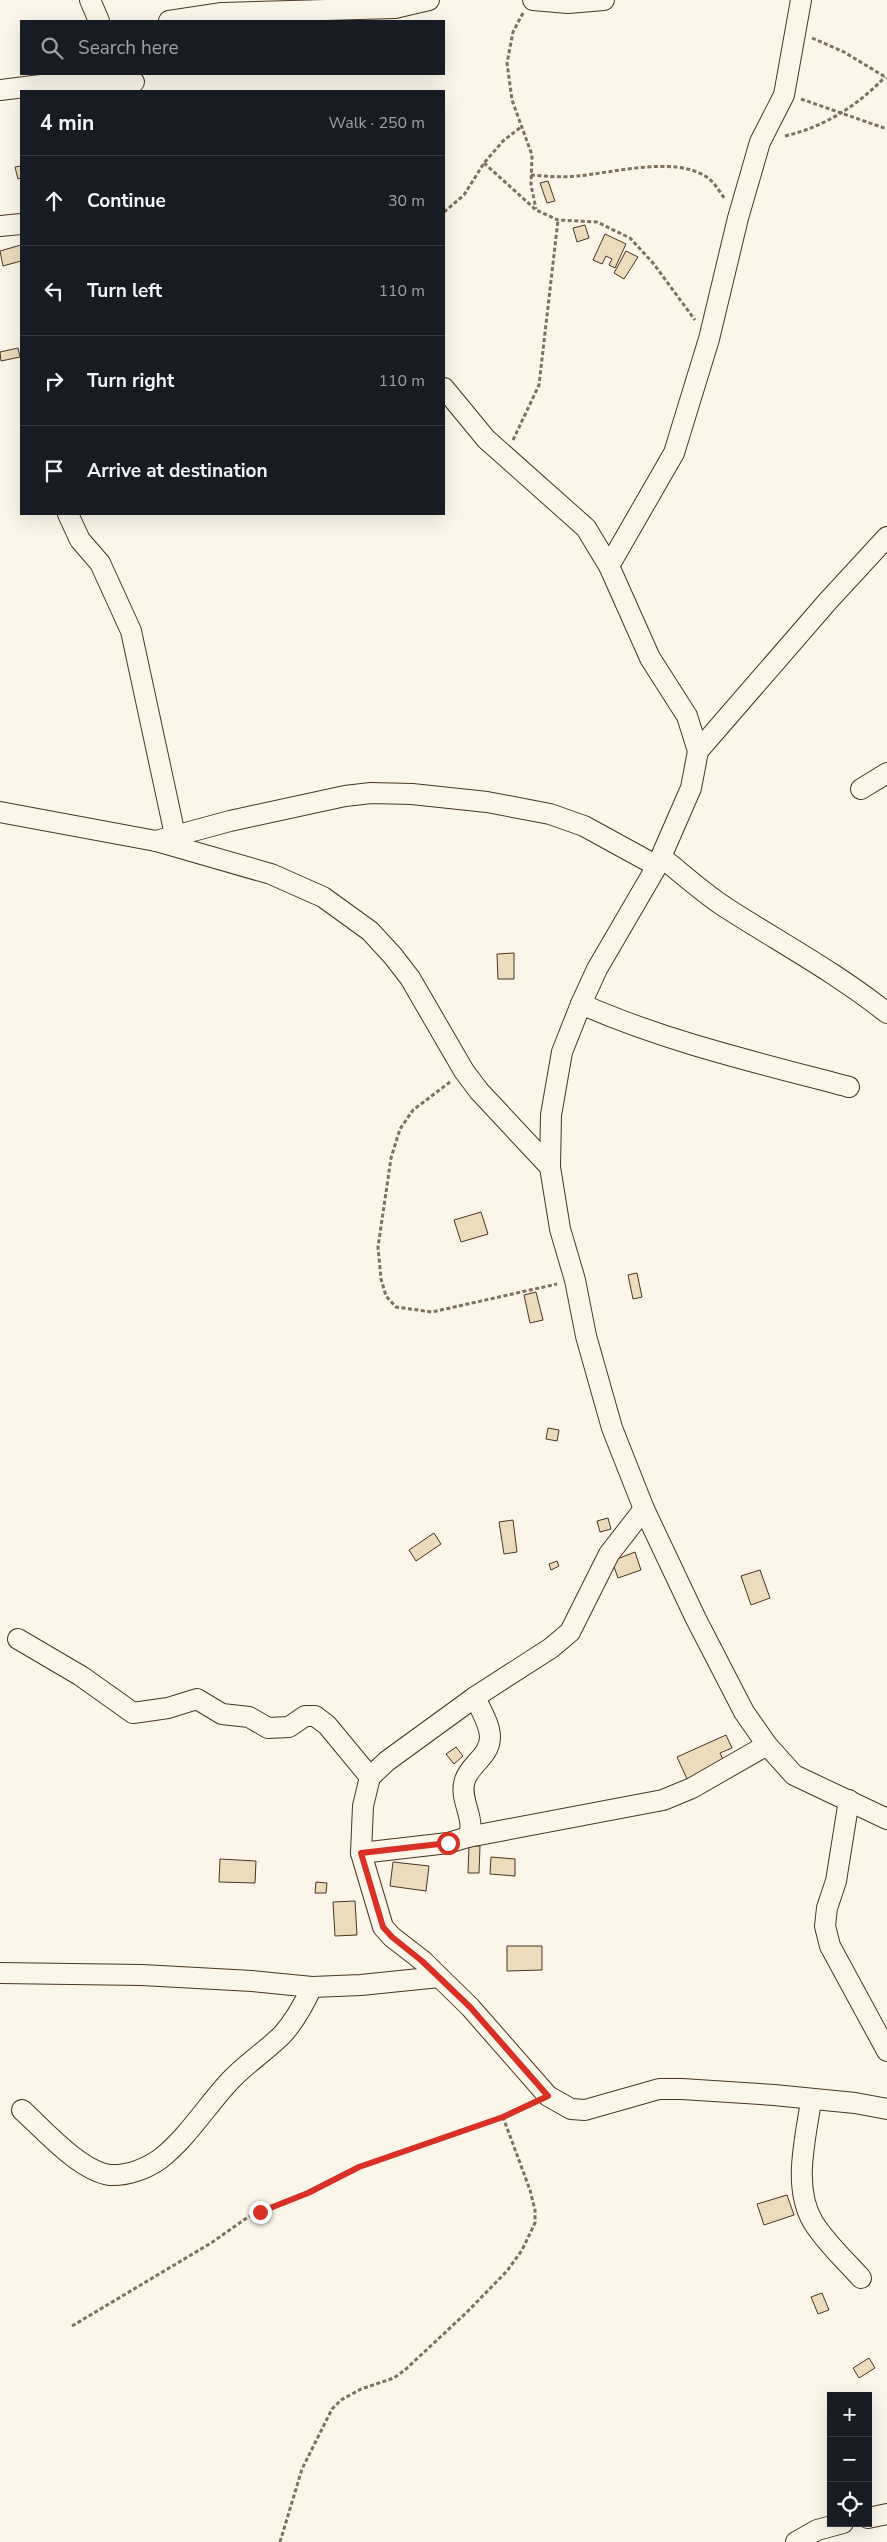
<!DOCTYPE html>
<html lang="en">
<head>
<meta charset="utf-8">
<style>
  body { margin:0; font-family:"Nunito Sans",sans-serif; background:#20242c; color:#f1f3f6 }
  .controls { position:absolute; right:15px; bottom:15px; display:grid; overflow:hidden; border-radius:0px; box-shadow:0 5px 20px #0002 }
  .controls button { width:45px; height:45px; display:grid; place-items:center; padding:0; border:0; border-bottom:1px solid #363941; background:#171b24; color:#f1f3f6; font:25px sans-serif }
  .stop { position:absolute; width:15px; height:15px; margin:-11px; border:4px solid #d93025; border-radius:50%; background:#fff }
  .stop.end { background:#d93025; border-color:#fff; box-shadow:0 1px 5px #0008 }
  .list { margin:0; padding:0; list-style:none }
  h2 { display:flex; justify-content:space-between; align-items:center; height:65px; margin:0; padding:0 20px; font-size:21px }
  h2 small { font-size:16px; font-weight:400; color:#9ea1a6 }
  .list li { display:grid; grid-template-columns:32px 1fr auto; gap:15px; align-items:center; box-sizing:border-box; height:90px; padding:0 20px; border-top:1px solid #363941 }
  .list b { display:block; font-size:19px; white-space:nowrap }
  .list em { font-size:16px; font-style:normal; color:#9ea1a6 }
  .icon { flex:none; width:28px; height:28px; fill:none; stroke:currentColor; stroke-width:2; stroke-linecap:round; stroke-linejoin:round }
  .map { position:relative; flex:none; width:887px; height:2542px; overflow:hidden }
  .search { position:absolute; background:#171b24; box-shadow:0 5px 20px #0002; left:20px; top:20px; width:425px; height:55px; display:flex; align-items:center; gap:12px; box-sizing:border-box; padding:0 18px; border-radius:0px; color:#9ea1a6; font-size:19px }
  .panel { position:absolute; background:#171b24; box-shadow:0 5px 20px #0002; left:20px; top:90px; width:425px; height:425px; border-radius:0px }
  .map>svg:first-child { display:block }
  .building { fill:#ecdcbc; stroke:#4a3520 }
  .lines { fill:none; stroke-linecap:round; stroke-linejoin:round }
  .minor-casing { stroke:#4a3520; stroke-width:22 }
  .path { stroke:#7f6f5c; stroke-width:3; stroke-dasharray:4 2.5; stroke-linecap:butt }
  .minor { stroke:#fbf6e9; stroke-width:20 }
  .route { stroke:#d93025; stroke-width:6 }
</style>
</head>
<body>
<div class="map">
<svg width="887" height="2542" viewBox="0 0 887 2542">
  <rect width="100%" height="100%" fill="#fbf6e9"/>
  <g class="building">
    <polygon points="21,166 21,178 18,179 15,167"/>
    <polygon points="548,181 555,201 547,203 540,183"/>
    <polygon points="585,225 589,238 577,242 573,228"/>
    <polygon points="605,234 626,244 615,268 609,265 612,259 606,256 602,264 593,260"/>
    <polygon points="21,245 21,261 3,266 0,251"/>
    <polygon points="626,251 638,257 624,279 614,273"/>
    <polygon points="18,348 20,357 1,361 0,352"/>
    <polygon points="514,953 514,979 498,979 497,954"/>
    <polygon points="481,1212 488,1234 461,1242 454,1220"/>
    <polygon points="637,1273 642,1297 633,1299 628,1275"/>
    <polygon points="536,1292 543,1320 530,1323 524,1295"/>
    <polygon points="548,1428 559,1430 557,1441 546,1439"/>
    <polygon points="608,1518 611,1529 600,1532 597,1521"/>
    <polygon points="513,1520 517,1552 504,1554 499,1522"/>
    <polygon points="434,1533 441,1544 416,1561 409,1550"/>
    <polygon points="635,1552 641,1570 618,1578 612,1561"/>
    <polygon points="557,1561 559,1566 551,1570 549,1564"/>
    <polygon points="760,1570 770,1598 751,1605 741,1576"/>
    <polygon points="726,1735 732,1748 720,1753 724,1762 687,1779 677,1757"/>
    <polygon points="456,1747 463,1756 454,1764 446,1754"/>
    <polygon points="469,1846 480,1846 479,1873 468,1873"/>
    <polygon points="491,1857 515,1859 515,1876 490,1874"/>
    <polygon points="220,1859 256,1861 255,1883 219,1882"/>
    <polygon points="393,1862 429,1866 426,1891 390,1886"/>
    <polygon points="316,1882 327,1883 326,1893 315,1893"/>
    <polygon points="355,1901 357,1935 335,1936 333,1902"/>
    <polygon points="507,1946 542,1946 542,1970 507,1971"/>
    <polygon points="787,2195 794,2215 764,2225 757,2204"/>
    <polygon points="822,2293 829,2310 818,2314 811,2297"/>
    <polygon points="869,2358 875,2368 859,2378 853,2368"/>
  </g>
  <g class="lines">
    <g class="minor-casing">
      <g id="minor">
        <polyline points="90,0 99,21"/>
        <polyline points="533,0 568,3 604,0"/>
        <polyline points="169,21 222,13 395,8 429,0"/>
        <polyline points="0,90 49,84 134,82"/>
        <polyline points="0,226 21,224"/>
        <polyline points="444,388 486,439 586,528 609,566 650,658 687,716 698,751 691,788 657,866 597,969 581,1004 562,1052 551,1115 550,1167 560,1229 575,1280 586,1336 612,1428 644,1509 696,1619 744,1712 767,1745 794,1775 887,1819"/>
        <polyline points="68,514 80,540 100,563 131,631 175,835"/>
        <polyline points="609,566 674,453 709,339 738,218 760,142 784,95 801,0"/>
        <polyline points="698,751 828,601 887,537"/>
        <polyline points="861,789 887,773"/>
        <polyline points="0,812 156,841 271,874 323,897 370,931 393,956 410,978 464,1071 479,1091 550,1167"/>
        <polyline points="156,841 230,821 345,796 371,793 412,794 487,802 550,814 584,826 657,866"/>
        <path d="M661,857c22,17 43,37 67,52 53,34 109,64 159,104"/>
        <path d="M581,1004c86,38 178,59 268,83"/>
        <polyline points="644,1509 609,1554 570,1632 551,1648 475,1697 387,1761 370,1777 363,1806 361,1853 383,1927 392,1937 423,1961 470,2007 548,2096 571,2109 585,2110 659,2089 682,2089 774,2095 855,2103 887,2109"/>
        <polyline points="18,1639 81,1676 133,1713 168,1708 197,1699 222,1714 249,1717 268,1728 289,1727 305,1716 315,1716 327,1725 370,1777"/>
        <polyline points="849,1800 836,1881 827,1908 825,1926 830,1946 887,2051"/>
        <polyline points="468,1837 663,1800 692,1788 767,1745"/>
        <path d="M361,1853l87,-10 20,-6c9,-18 -10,-38 -3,-57 5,-16 25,-24 25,-43 0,-13 -10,-28 -15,-40"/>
        <polyline points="0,1973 142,1975 252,1981 312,1987 361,1985 439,1977"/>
        <path d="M811,2100c-5,38 -19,86 2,122 13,21 32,38 48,56"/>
        <path d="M22,2110c22,20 58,61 88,65 17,1 36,-6 50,-16 26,-20 46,-52 68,-76 16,-18 37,-31 54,-48 13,-14 22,-31 30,-48"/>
        <polyline points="868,2518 887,2514"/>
        <polyline points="796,2542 817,2530 843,2523"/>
      </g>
    </g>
    <g class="path">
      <polyline points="523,13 513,32 507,63 512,100 532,155 531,185 536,209"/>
      <polyline points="812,38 844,52 887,78"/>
      <polyline points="801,99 887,129"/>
      <path d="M785,136c39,-9 72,-30 100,-59"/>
      <polyline points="484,163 536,210 558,220 597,222 630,238 653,263 695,320"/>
      <path d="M531,175c15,1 31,3 46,1 35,-3 97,-20 128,0 9,5 14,15 20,23"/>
      <polyline points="444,212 464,195 484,163 503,141 521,127"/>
      <polyline points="513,440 539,385 558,220"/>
      <polyline points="450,1082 413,1110 400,1129 391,1158 378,1247 381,1279 386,1296 396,1307 432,1312 557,1284"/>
      <polyline points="72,2326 211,2243 248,2217 307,2193 359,2167 503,2117 531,2104"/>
      <polyline points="280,2542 302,2469 332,2409 341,2400 361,2389 394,2378 406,2369 466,2313 507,2271 522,2250 535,2223 535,2210 530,2190 503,2117"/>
    </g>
    <use href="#minor" class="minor"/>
  </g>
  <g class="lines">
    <polyline class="route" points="260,2212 308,2193 359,2167 503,2117 548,2096 470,2007 422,1961 392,1937 383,1927 361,1853 448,1843"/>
  </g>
</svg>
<div class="controls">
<button>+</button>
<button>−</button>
<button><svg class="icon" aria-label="locate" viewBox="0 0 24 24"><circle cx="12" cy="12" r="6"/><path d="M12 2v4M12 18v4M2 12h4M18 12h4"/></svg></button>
</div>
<div class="stop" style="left:448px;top:1843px"></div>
<div class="stop end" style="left:260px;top:2212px"></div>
<div class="search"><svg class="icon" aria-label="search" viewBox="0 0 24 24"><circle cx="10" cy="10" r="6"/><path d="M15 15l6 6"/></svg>Search here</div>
<section class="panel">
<h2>4 min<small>Walk · 250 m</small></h2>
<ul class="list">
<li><svg class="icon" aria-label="ahead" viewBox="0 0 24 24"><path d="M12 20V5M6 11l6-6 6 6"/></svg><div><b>Continue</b></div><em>30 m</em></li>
<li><svg class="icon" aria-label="left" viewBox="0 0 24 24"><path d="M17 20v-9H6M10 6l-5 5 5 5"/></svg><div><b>Turn left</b></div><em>110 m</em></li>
<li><svg class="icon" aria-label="right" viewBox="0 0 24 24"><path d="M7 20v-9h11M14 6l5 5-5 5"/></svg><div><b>Turn right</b></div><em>110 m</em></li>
<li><svg class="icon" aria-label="arrive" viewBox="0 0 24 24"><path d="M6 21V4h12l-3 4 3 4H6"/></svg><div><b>Arrive at destination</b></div></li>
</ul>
</section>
</div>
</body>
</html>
